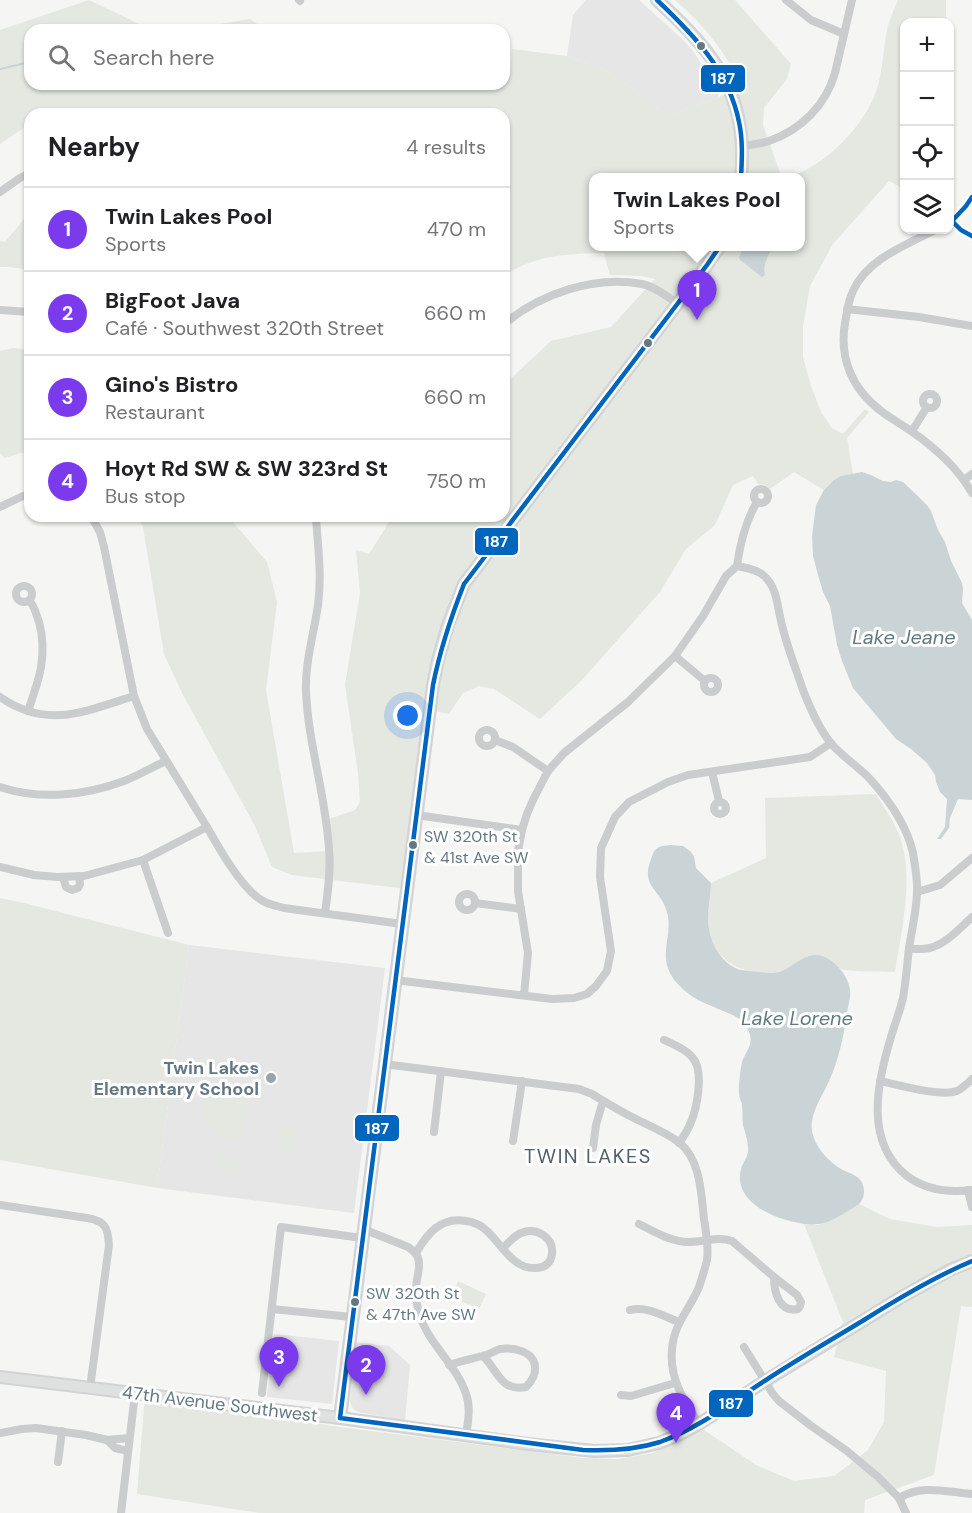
<!DOCTYPE html>
<html lang="en">
<head>
<meta charset="utf-8">
<style>
  body { margin:0; font-family:"DM Sans",sans-serif; background:#f6f6f6; color:#202124 }
  .controls { position:absolute; right:18px; top:18px; display:grid; overflow:hidden; border-radius:12px; box-shadow:0 2px 4px #0004 }
  .controls button { width:54px; height:54px; display:grid; place-items:center; padding:0; border:0; border-bottom:2px solid #e0e0e0; background:#fff; color:#202124; font:30px sans-serif }
  .you { position:absolute; left:408px; top:716px; width:21px; height:21px; margin:-15px; border:4px solid #fff; border-radius:50%; background:#1a73e8; box-shadow:0 0 0 9px #1a73e833 }
  .badge { display:grid; place-items:center; width:39px; height:39px; border-radius:50%; background:#7c3aed; color:#fff; font-size:20px; font-weight:700 }
  .pin { position:absolute; translate:-50% -50px; filter:drop-shadow(0 2px 3px #0008) }
  .pin::after { content:''; position:absolute; top:32px; width:21px; height:18px; background:inherit; clip-path:polygon(0 0,100% 0,50% 100%) }
  .popup { position:absolute; left:589px; top:173px; width:216px; height:78px; box-sizing:border-box; display:grid; place-content:center; border-radius:12px; background:#fff; filter:drop-shadow(0 2px 4px #0005); font-size:20px; white-space:nowrap; color:#757577 }
  .popup b { font-size:22px; color:#202124 }
  .popup::after { content:''; position:absolute; left:50%; top:100%; margin-left:-12px; border:12px solid transparent; border-top-color:#fff }
  .list { margin:0; padding:0; list-style:none }
  h2 { display:flex; justify-content:space-between; align-items:center; height:78px; margin:0; padding:0 24px; font-size:26px }
  h2 small { font-size:20px; font-weight:400; color:#757577 }
  .list li { display:grid; grid-template-columns:39px 1fr auto; gap:18px; align-items:center; box-sizing:border-box; height:84px; padding:0 24px; border-top:2px solid #e0e0e0 }
  .list b { display:block; font-size:22px; white-space:nowrap }
  .list p { margin:0; font-size:20px; white-space:nowrap; color:#757577 }
  .list em { font-size:20px; font-style:normal; color:#757577 }
  .icon { flex:none; width:33px; height:33px; fill:none; stroke:currentColor; stroke-width:2; stroke-linecap:round; stroke-linejoin:round }
  .map { position:relative; flex:none; width:972px; height:1513px; overflow:hidden }
  .search { position:absolute; background:#fff; box-shadow:0 2px 4px #0004; left:24px; top:24px; width:486px; height:66px; display:flex; align-items:center; gap:15px; box-sizing:border-box; padding:0 21px; border-radius:18px; color:#757577; font-size:22px }
  .panel { position:absolute; background:#fff; box-shadow:0 2px 4px #0004; left:24px; top:108px; width:486px; height:414px; border-radius:18px }
  .map>svg:first-child { display:block }
  .built { fill:#e5e6e5 }
  .green { fill:#e4e8e1 }
  .water { fill:#cad4d6 }
  .lines { fill:none; stroke-linecap:round; stroke-linejoin:round }
  .stream { stroke:#cad4d6; stroke-width:2 }
  .secondary-casing { stroke:#d2d3d4; stroke-width:14 }
  .street { stroke:#cacccd; stroke-width:8 }
  .secondary { stroke:#dfe0e0; stroke-width:10 }
  .bus-1-casing { stroke:#fff; stroke-width:9 }
  .bus-1 { stroke:#0065bd; stroke-width:4.5 }
  .bus-dot { fill:#647884; stroke:#fff; stroke-width:2 }
  .poi-dot { fill:#97a4ab; stroke:#fff; stroke-width:2 }
  .labels { text-anchor:middle; stroke-width:6; stroke-linejoin:round; paint-order:stroke }
  .bus-label { font-size:16px; fill:#647884; stroke:#fff; text-anchor:start }
  .poi-label { font-size:18px; font-weight:bold; fill:#647884; stroke:#fff; text-anchor:end }
  .street-label { font-size:18px; fill:#647884; stroke:#fff }
  .water-label { font-size:20px; font-style:italic; fill:#5f7a81; stroke:#fff }
  .neighbourhood-label { font-size:20px; letter-spacing:1.5px; fill:#526069; stroke:#fff }
  .line-badge { stroke:#fff; stroke-width:2 }
  .badge-label { font-size:16px; text-anchor:middle; font-weight:bold; fill:#fff }
</style>
</head>
<body>
<div class="map">
<svg width="972" height="1513" viewBox="0 0 972 1513">
  <rect width="100%" height="100%" fill="#f5f5f3"/>
  <g class="built">
    <polygon points="586,0 639,0 682,39 692,50 712,80 719,97 668,116 607,71 567,56 573,15"/>
    <polygon points="189,945 385,968 354,1213 157,1188"/>
    <polygon points="274,1334 339,1341 332,1404 267,1397"/>
    <polygon points="355,1342 389,1346 410,1365 405,1421 358,1412 353,1409 350,1402"/>
  </g>
  <g class="green">
    <path d="M89,0l63,30h-122v54h474v-14l6,2 2,-23 55,7 40,15 61,45 51,-19 22,-11c-15,-34 -37,-61 -66,-86h60l56,64 -4,15 -23,29 -1,17 17,48 7,4 -193,1v68h207v-68l-12,-1c36,-11 76,-51 88,-88 6,-18 6,-40 10,-59 2,-10 7,-20 11,-30h48v22h-42v167l-15,-8 -56,63 -23,42 -7,41v30l8,29 10,26 11,16 11,6 22,-25 4,3 -22,26 6,36c-12,2 -21,6 -29,16l-30,-18 -24,17 -5,-4 -7,-1 -5,-8 -20,9 -18,40 -29,24 -26,43 -78,88 -42,39 -46,-30 -15,-3 -16,7 -14,21 -19,-4 -24,179 -114,-14 -20,-8 -17,-41 -72,-131 -19,-41 -21,-127 -5,-11h90l39,46 10,40 -11,88 28,163 35,-2 -3,-31 29,-10 5,-8 -2,-29 -13,-88 15,-92 -4,-43 13,4 24,-38h111v-131l47,-44 60,-14 44,-48 -14,-3 -31,-1 -6,-22c-37,1 -68,1 -100,23v-162h-474v12l-2,-1 -28,19v-114z"/>
    <polygon points="250,19 266,30 182,30"/>
    <polygon points="30,212 30,270 9,267 0,267 0,241 5,242"/>
    <polygon points="13,348 30,350 30,453 20,453 5,458 0,453 0,351"/>
    <path d="M876,794c7,12 15,23 21,36 19,41 5,98 -2,142 -17,-1 -35,0 -51,-2 -10,-2 -15,-15 -27,-15 -15,0 -25,13 -38,17 -8,3 -19,0 -27,-1 -29,-4 -45,-27 -44,-56 1,-10 3,-21 3,-32l55,-25 -1,-60z"/>
    <polygon points="0,898 24,903 189,945 157,1188 0,1160"/>
    <polygon points="189,1058 208,1060 204,1088 186,1086"/>
    <path d="M206,1092l41,5 2,3 -6,38 -3,3c-28,2 -45,-23 -34,-49z"/>
    <polygon points="281,1127 297,1129 294,1154 278,1152"/>
    <polygon points="217,1150 221,1151 230,1165 231,1162 242,1163 241,1174 229,1172 229,1168 218,1171 215,1170 215,1164 212,1158 213,1154"/>
    <polygon points="859,1204 890,1219 937,1227 972,1225 972,1307 961,1306 934,1475 865,1500 864,1513 260,1513 137,1494 145,1395 332,1426 583,1458 619,1459 653,1453 701,1428 756,1465 794,1481 834,1476 868,1450 884,1422 886,1371 834,1357 843,1322 804,1224 818,1225 838,1217"/>
    <polygon points="458,1281 486,1294 479,1309 451,1297"/>
  </g>
  <g class="water">
    <path d="M743,247h29c-3,8 -10,18 -7,28l-3,2 -22,-17 -1,-2z"/>
    <polygon points="862,472 871,475 883,481 891,482 896,480 903,482 927,505 931,511 938,530 945,542 951,561 962,583 963,589 962,603 972,620 972,800 958,799 950,818 949,828 941,839 937,839 945,827 947,799 940,792 936,782 935,775 927,763 911,749 896,739 853,688 842,661 837,645 830,606 823,592 818,575 813,556 812,536 816,505 824,490 834,480 841,476"/>
    <path d="M671,845l12,1 7,5 4,5 2,12 15,15c0,15 -5,31 -2,46 3,17 14,36 32,41 6,1 12,1 18,2 8,1 15,2 23,-1 11,-5 20,-15 32,-16 11,-1 20,7 27,15 5,6 8,13 9,20 1,8 -2,15 -3,23 -3,22 -8,45 -17,66 -6,14 -15,26 -18,42 -3,19 13,38 29,48 5,3 11,4 16,8 9,6 9,21 2,27 -31,20 -39,26 -76,15 -22,-7 -49,-23 -42,-50 2,-7 8,-13 7,-21 0,-8 -3,-15 -5,-23 -1,-6 0,-12 -1,-18 0,-7 0,-2 -2,-8 -2,-7 -1,-16 0,-23 0,-4 1,-9 2,-14 4,-12 14,-19 5,-34 -7,-13 -21,-15 -33,-21 -15,-6 -27,-12 -38,-25 -21,-26 -2,-45 -9,-70 -6,-23 -27,-25 -16,-53 4,-12 7,-13 20,-14z"/>
  </g>
  <g class="lines">
    <g class="stream">
      <polyline points="0,69 30,62"/>
      <polyline points="474,84 477,86"/>
    </g>
    <g class="secondary-casing">
      <g id="secondary">
        <path d="M657,0c58,53 92,95 84,178"/>
        <polyline points="0,1377 340,1418 528,1444 594,1451 628,1450 659,1443 681,1434 699,1424 765,1381 900,1298 950,1270 972,1261"/>
        <polyline points="340,1418 433,685 438,660 448,625 464,584 707,265 720,246"/>
      </g>
    </g>
    <g class="street">
      <polyline points="299,0 300,1"/>
      <polyline points="786,0 811,20 844,34"/>
      <path d="M742,146c9,-1 18,-2 27,-5 32,-11 57,-36 66,-68l17,-73"/>
      <polyline points="0,192 20,178 30,173"/>
      <polyline points="952,221 961,230 972,236"/>
      <polyline points="950,222 966,206 972,197"/>
      <path d="M935,230c-29,15 -68,29 -82,61 -5,10 -6,21 -8,32 -6,35 7,66 36,88 9,7 20,13 30,20 23,16 47,37 61,62"/>
      <polyline points="847,309 919,317 972,326"/>
      <polyline points="0,310 30,312"/>
      <path d="M504,324c36,-30 90,-49 138,-40 13,3 25,12 36,20"/>
      <circle cx="930" cy="401" r="7"/>
      <polyline points="912,431 927,407"/>
      <polyline points="964,480 972,474"/>
      <circle cx="761" cy="496" r="7"/>
      <polyline points="0,507 23,496 30,494"/>
      <polyline points="91,516 100,532 104,547 134,696 147,729 207,827"/>
      <polyline points="293,516 316,518 322,516"/>
      <path d="M316,518c2,29 6,58 2,87 -4,28 -13,57 -12,86 2,53 20,105 23,158 2,21 -1,43 -4,64"/>
      <path d="M737,566c9,2 19,3 26,9 15,12 14,33 19,50 5,22 14,44 21,65 7,18 15,37 27,52 11,14 28,24 40,37 19,21 37,47 43,74 2,13 5,28 4,41 -1,18 -5,36 -8,54 -2,17 -3,33 -6,50 -3,13 -8,25 -12,39 -14,46 -27,105 16,139 19,14 42,17 65,14"/>
      <circle cx="24" cy="594" r="8"/>
      <polyline points="675,656 705,681"/>
      <circle cx="711" cy="685" r="7"/>
      <path d="M0,697c47,33 86,14 134,-1"/>
      <path d="M28,711c11,-31 20,-57 11,-89 -3,-8 -4,-15 -10,-22"/>
      <circle cx="487" cy="738" r="8"/>
      <polyline points="495,740 513,747 548,771"/>
      <polyline points="712,772 719,801"/>
      <path d="M0,787c40,13 84,9 124,-6 14,-5 28,-14 42,-20"/>
      <circle cx="720" cy="808" r="6"/>
      <polyline points="416,815 522,830"/>
      <polyline points="143,860 168,933"/>
      <path d="M0,867l34,8 23,2 27,-1 59,-16 64,-33c12,21 31,55 50,70 8,7 17,8 27,11l118,16"/>
      <polyline points="63,877 66,887 72,890 78,888 80,884 79,876"/>
      <polyline points="917,892 940,885 972,858"/>
      <circle cx="467" cy="902" r="8"/>
      <polyline points="475,903 521,909"/>
      <path d="M909,949c8,0 17,1 24,-2 15,-5 28,-20 39,-30"/>
      <polyline points="395,980 552,999 574,998 587,994 596,986 607,971 611,951 600,877 601,848 615,817 629,802 668,782 688,775 810,757 831,743"/>
      <path d="M524,995l4,-42 -10,-62v-40l4,-21 5,-16 6,-14 15,-29 16,-18 64,-51 47,-46 28,-40 23,-40 11,-10c3,-22 8,-44 20,-64"/>
      <path d="M664,1040c11,5 24,10 31,21 8,14 2,47 -4,61 -3,8 -7,14 -12,21"/>
      <path d="M384,1064l195,25 13,5c13,8 26,16 40,23 15,8 34,15 48,26 21,18 21,51 24,76 2,14 5,28 3,41 -2,9 -5,18 -8,27 -9,22 -25,36 -27,62 -3,29 12,52 27,75"/>
      <path d="M880,1081c19,4 60,16 77,10 6,-3 10,-7 15,-12"/>
      <polyline points="434,1132 441,1071"/>
      <polyline points="513,1141 522,1081"/>
      <polyline points="593,1148 596,1125 603,1101"/>
      <polyline points="968,1190 972,1207"/>
      <path d="M0,1205l87,13c18,3 21,9 22,27l-19,143"/>
      <path d="M639,1224c16,8 32,18 50,18 14,0 29,-6 43,-1l42,36 23,18 4,7 -1,4 -2,3c-19,4 -24,-17 -24,-32"/>
      <path d="M363,1229l45,18c19,12 8,25 8,43 -1,7 1,15 3,23 9,31 37,51 47,81 5,13 2,28 0,41"/>
      <path d="M416,1253c11,-19 25,-37 50,-32 8,1 15,4 21,10 10,9 17,22 28,30 11,9 35,12 37,-7 2,-17 -16,-27 -31,-21 -7,3 -13,10 -18,15"/>
      <polyline points="272,1309 352,1317"/>
      <path d="M630,1310c17,-4 33,6 49,12"/>
      <polyline points="744,1347 773,1394 779,1401 810,1425 847,1451 878,1477 899,1498 906,1513"/>
      <path d="M449,1365c11,-4 22,-6 33,-9 6,-1 12,-5 18,-7 13,-2 33,2 35,17 1,8 -3,15 -9,21 -26,5 -28,-17 -43,-31"/>
      <polyline points="262,1393 281,1227 362,1238"/>
      <polyline points="621,1395 631,1396 675,1383"/>
      <polyline points="0,1433 22,1429 36,1428 86,1435 107,1440 129,1438"/>
      <polyline points="107,1440 115,1448 128,1451"/>
      <polyline points="58,1462 62,1431"/>
      <path d="M899,1498c23,-14 47,-6 73,-4"/>
      <polyline points="121,1513 135,1393"/>
    </g>
    <use href="#secondary" class="secondary"/>
    <g class="bus-1-casing">
      <g id="bus-1">
        <path d="M657,0c36,34 72,71 82,122 4,18 3,37 2,56"/>
        <polyline points="972,197 966,206 952,221 961,230 972,236"/>
        <path d="M720,246l-13,19 -243,319c-13,33 -24,66 -31,101l-93,733 243,32c26,1 52,0 77,-8 39,-14 72,-40 106,-62 32,-21 65,-40 98,-60 35,-22 70,-43 108,-59"/>
      </g>
    </g>
    <use href="#bus-1" class="bus-1"/>
  </g>
  <g class="bus-dot">
    <circle cx="701" cy="46" r="5"/>
    <circle cx="648" cy="343" r="5"/>
    <circle cx="413" cy="845" r="5"/>
    <circle cx="355" cy="1302" r="5"/>
  </g>
  <circle class="poi-dot" cx="271" cy="1078" r="6"/>
  <g class="labels">
    <g class="bus-label">
      <text x="424" y="842">SW 320th St<tspan x="424" dy="21">&amp; 41st Ave SW</tspan></text>
      <text x="366" y="1299">SW 320th St<tspan x="366" dy="21">&amp; 47th Ave SW</tspan></text>
    </g>
    <g class="poi-label">
      <text x="259" y="1074">Twin Lakes<tspan x="259" dy="21">Elementary School</tspan></text>
    </g>
    <g class="street-label">
      <text transform="translate(220 1404) rotate(7)" y="6">47th Avenue Southwest</text>
    </g>
    <g class="water-label">
      <text x="904" y="644">Lake Jeane</text>
      <text x="797" y="1025">Lake Lorene</text>
    </g>
    <g class="neighbourhood-label">
      <text x="588" y="1163">TWIN LAKES</text>
    </g>
  </g>
  <g class="line-badge">
    <rect x="700" y="64" width="46" height="29" rx="6" fill="#0065bd"/>
    <rect x="474" y="527" width="45" height="29" rx="6" fill="#0065bd"/>
    <rect x="354" y="1114" width="46" height="28" rx="6" fill="#0065bd"/>
    <rect x="708" y="1389" width="46" height="29" rx="6" fill="#0065bd"/>
  </g>
  <g class="badge-label">
    <text x="723" y="84">187</text>
    <text x="496" y="547">187</text>
    <text x="377" y="1134">187</text>
    <text x="731" y="1409">187</text>
  </g>
</svg>
<div class="controls">
<button>+</button>
<button>−</button>
<button><svg class="icon" aria-label="locate" viewBox="0 0 24 24"><circle cx="12" cy="12" r="6"/><path d="M12 2v4M12 18v4M2 12h4M18 12h4"/></svg></button>
<button><svg class="icon" aria-label="layers" viewBox="0 0 24 24"><path d="M12 4l9 5-9 5-9-5zM3 14l9 5 9-5"/></svg></button>
</div>
<div class="you"></div>
<div class="pin badge" style="left:697px;top:320px">1</div>
<div class="popup"><b>Twin Lakes Pool</b>Sports</div>
<div class="pin badge" style="left:366px;top:1395px">2</div>
<div class="pin badge" style="left:279px;top:1387px">3</div>
<div class="pin badge" style="left:676px;top:1443px">4</div>
<div class="search"><svg class="icon" aria-label="search" viewBox="0 0 24 24"><circle cx="10" cy="10" r="6"/><path d="M15 15l6 6"/></svg>Search here</div>
<section class="panel">
<h2>Nearby<small>4 results</small></h2>
<ul class="list">
<li><span class="badge">1</span><div><b>Twin Lakes Pool</b><p>Sports</p></div><em>470 m</em></li>
<li><span class="badge">2</span><div><b>BigFoot Java</b><p>Café · Southwest 320th Street</p></div><em>660 m</em></li>
<li><span class="badge">3</span><div><b>Gino's Bistro</b><p>Restaurant</p></div><em>660 m</em></li>
<li><span class="badge">4</span><div><b>Hoyt Rd SW &amp; SW 323rd St</b><p>Bus stop</p></div><em>750 m</em></li>
</ul>
</section>
</div>
</body>
</html>
